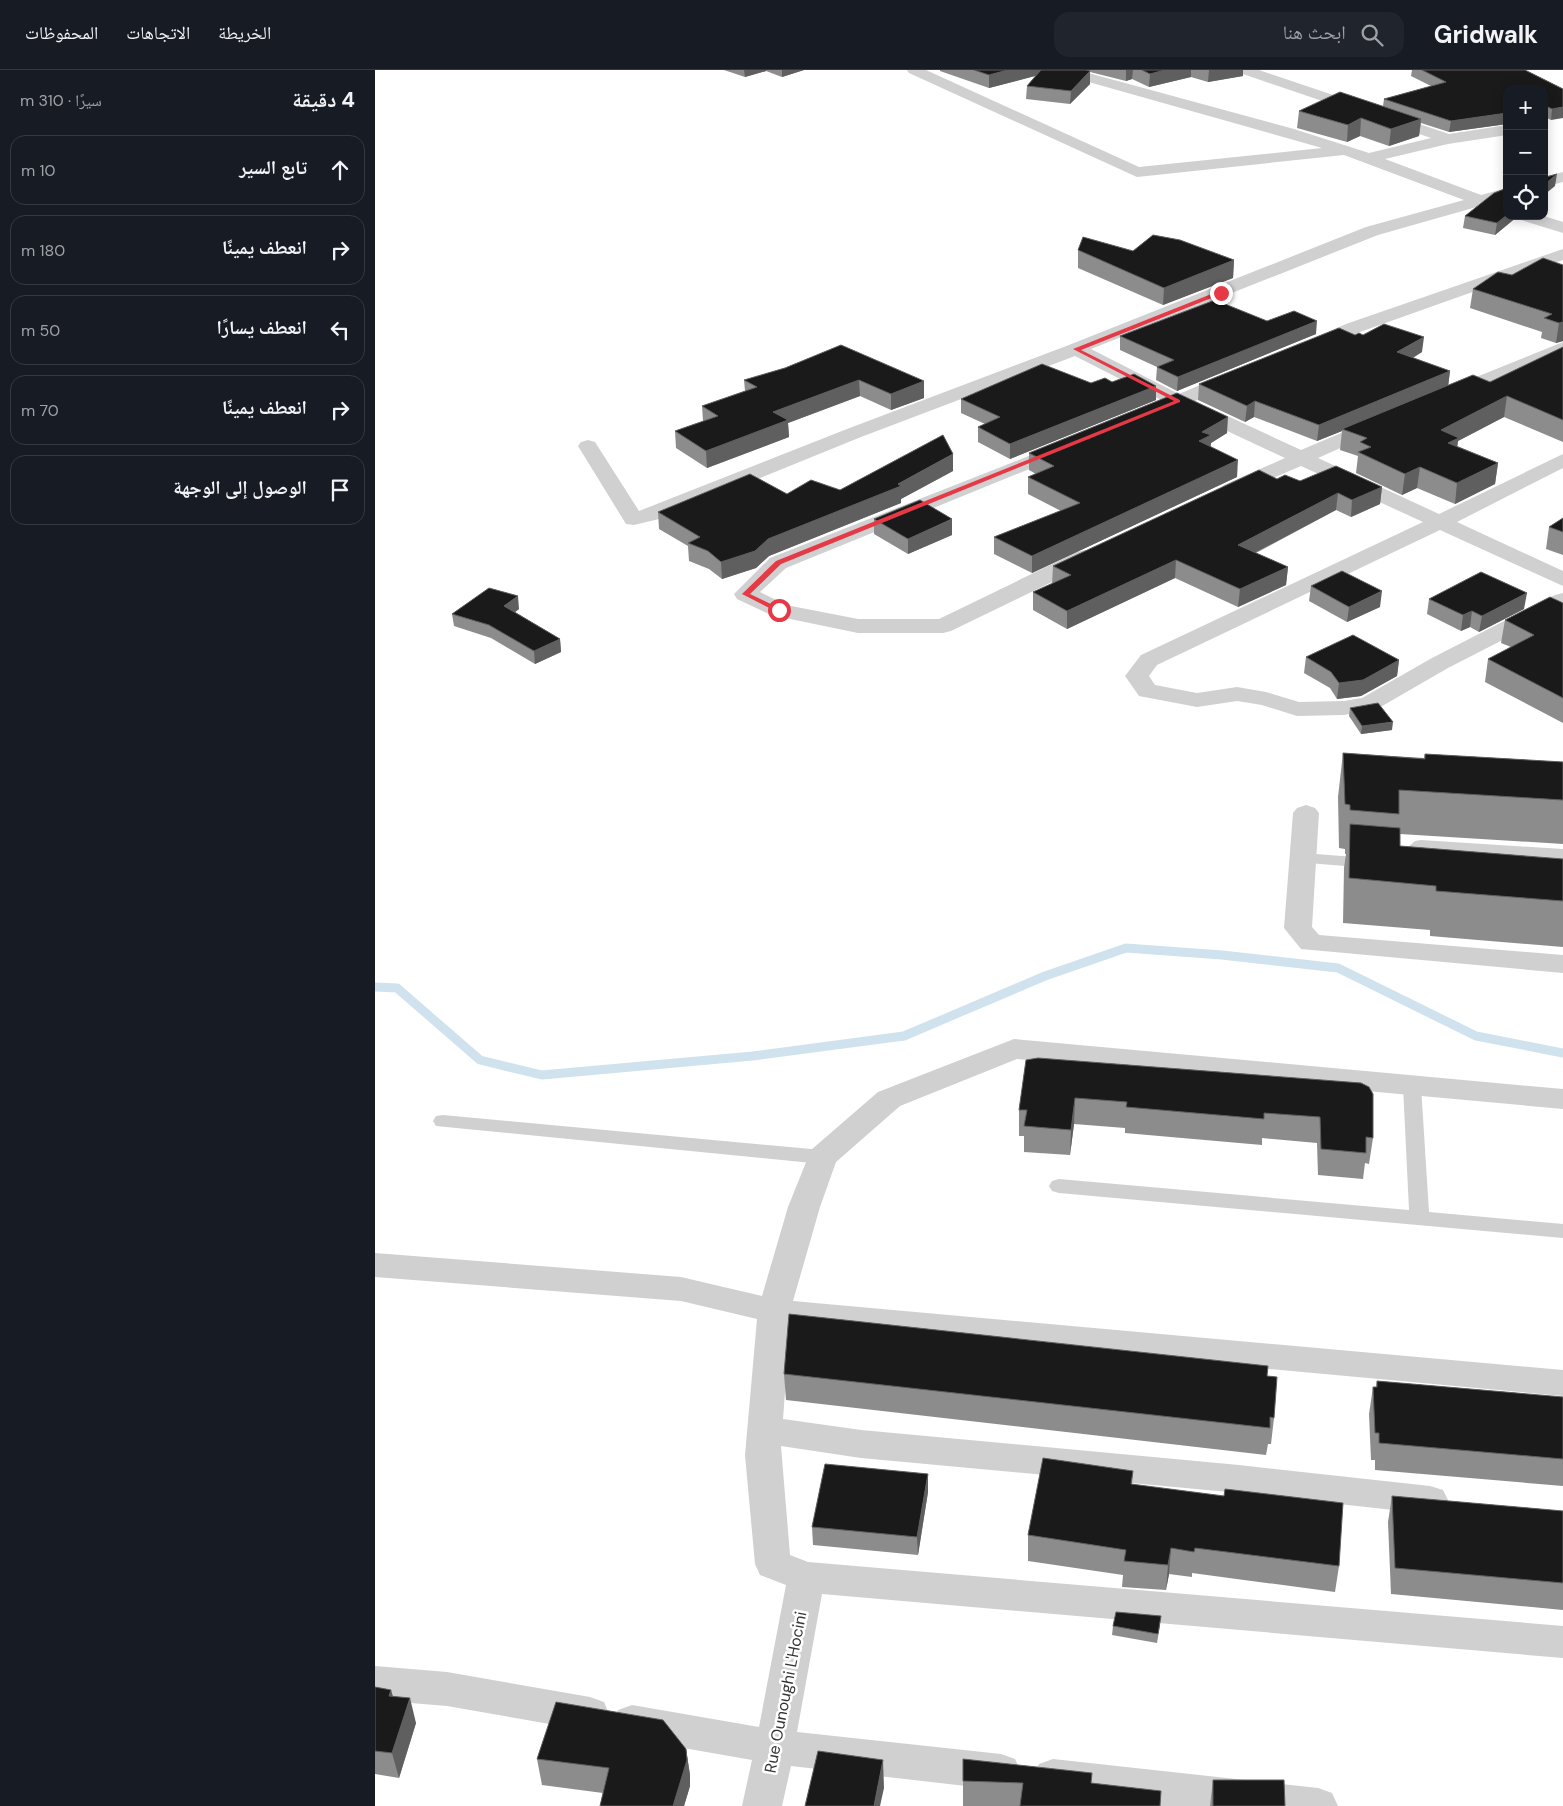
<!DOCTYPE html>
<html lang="ar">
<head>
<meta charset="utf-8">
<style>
  body { margin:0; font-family:"DM Sans","Noto Naskh Arabic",sans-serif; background:#20242c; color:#f1f3f6; direction:rtl }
  .controls { position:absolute; right:15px; top:15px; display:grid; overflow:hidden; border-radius:10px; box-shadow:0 2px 12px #0003 }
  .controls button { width:45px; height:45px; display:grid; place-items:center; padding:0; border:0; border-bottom:1px solid #363941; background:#171b24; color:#f1f3f6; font:25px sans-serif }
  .stop { position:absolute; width:15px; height:15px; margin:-11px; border:4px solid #e63946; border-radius:50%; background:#fff }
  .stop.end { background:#e63946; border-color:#fff; box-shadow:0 1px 5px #0008 }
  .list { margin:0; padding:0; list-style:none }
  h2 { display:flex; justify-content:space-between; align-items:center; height:65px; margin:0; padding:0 20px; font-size:21px }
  h2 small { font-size:16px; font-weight:400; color:#9ea1a6 }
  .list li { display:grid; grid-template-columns:32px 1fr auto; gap:15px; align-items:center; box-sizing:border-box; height:70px; margin:0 10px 10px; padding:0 10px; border:1px solid #363941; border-radius:15px }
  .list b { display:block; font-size:19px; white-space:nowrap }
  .list em { font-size:16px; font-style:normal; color:#9ea1a6 }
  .icon { flex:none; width:28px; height:28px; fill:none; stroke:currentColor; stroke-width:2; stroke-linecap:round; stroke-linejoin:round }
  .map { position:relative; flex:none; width:1188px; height:1736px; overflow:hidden; direction:ltr }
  header { display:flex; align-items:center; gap:30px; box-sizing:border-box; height:70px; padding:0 25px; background:#171b24; border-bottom:1px solid #363941 }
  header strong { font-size:24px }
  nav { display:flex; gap:28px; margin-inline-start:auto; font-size:18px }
  .search { width:350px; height:45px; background:#20242c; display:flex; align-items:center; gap:12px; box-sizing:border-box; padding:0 18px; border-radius:15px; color:#9ea1a6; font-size:19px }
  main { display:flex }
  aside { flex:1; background:#171b24 }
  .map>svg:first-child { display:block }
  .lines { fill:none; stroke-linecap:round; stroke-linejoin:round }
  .stream { stroke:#cfe2ee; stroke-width:9 }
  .lane { fill:#d0d0d0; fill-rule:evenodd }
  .street { fill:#d0d0d0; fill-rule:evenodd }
  .wall { fill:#8c8c8c }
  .shaded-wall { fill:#5f5f5f }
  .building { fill:#1a1a1a; stroke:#5f5f5f }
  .route { fill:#e63946 }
  .labels { text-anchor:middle; stroke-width:5; stroke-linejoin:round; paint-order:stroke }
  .near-street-label { font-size:16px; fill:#333; stroke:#fff }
</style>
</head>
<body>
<header>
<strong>Gridwalk</strong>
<div class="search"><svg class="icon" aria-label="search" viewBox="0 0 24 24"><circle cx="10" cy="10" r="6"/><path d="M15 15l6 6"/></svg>ابحث هنا</div>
<nav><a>الخريطة</a><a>الاتجاهات</a><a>المحفوظات</a></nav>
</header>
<main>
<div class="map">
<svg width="1188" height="1736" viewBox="0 0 1188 1736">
  <rect width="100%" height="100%" fill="#fff"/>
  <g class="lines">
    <polyline class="stream" points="0,917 22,918 105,990 167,1005 378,986 529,966 670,906 751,878 847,885 963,898 1101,966 1188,983"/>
    <g class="lane">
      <polygon points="1046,770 1188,779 1188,789 1050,780 1032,797 1020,797 1018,793 1020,789 1040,771"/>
      <polygon points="927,783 994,788 1000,789 1002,793 1000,797 994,798 921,792 919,788 921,784"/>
      <polygon points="1037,1010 1044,1012 1046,1016 1054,1142 1188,1154 1188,1168 684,1123 677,1121 674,1116 677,1111 684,1109 1034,1140 1028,1016 1030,1012"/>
      <polygon points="68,1045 447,1080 454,1082 457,1087 454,1092 447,1094 61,1056 58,1051 61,1046"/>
    </g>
    <g class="street">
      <polygon points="532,0 551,0 764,97 947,78 696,7 694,4 696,1 706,1 919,59 994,83 1056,68 865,3 863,0 884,0 1074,64 1132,55 1132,65 1073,74 1010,89 1106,125 1132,118 1132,128 1117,132 1115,136 1105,136 1003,165 716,279 804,324 851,304 865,304 868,308 865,312 820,331 926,380 992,352 999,350 1006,352 1009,356 1006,360 943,388 1064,444 1188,384 1188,398 1082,452 1188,501 1188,516 1065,460 782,595 774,606 780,615 822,623 862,617 891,622 924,632 969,631 987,628 1057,588 1180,525 1188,523 1188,539 1073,598 1002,639 969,645 922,646 887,635 862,631 822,637 764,626 750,606 766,585 1048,452 926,396 863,423 856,425 849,423 846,419 849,415 910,388 803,338 778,348 771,346 768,342 771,338 788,331 700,286 486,367 284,449 259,455 251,454 203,376 206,372 213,370 220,372 264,441 472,359 694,275 991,157 1089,130 969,85 762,107 534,3"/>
      <polygon points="1188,102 1188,112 1169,117 1169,107"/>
      <polygon points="1144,146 1169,146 1188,152 1188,163 1146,150"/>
      <polygon points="1188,179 1188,190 985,262 944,280 930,280 928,276 930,272 971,254"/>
      <polygon points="1188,272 1188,285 1083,328 1069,328 1066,324 1069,320"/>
      <polygon points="689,372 696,374 699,378 696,382 411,498 385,522 411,535 483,549 564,549 702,482 710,480 718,482 721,487 718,492 576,561 568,563 483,563 396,545 362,529 359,524 395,488"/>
      <polygon points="931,735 940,738 944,743 937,857 944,865 1188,885 1188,903 926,879 909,858 918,743 922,738"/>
      <polygon points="639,969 1188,1019 1188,1039 642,989 525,1036 461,1092 445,1137 418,1231 1188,1300 1188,1326 415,1255 408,1349 486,1360 864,1395 1055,1416 1068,1420 1073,1430 1068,1440 1055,1444 864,1423 486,1388 406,1376 415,1485 433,1492 1188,1556 1188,1588 447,1524 422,1662 626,1684 640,1689 646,1702 640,1715 626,1720 416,1696 407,1736 367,1736 377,1690 257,1669 243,1664 237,1652 243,1640 257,1635 384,1657 411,1515 385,1505 380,1494 370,1385 382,1249 306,1231 0,1207 0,1183 306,1207 387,1226 413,1137 436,1080 503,1022"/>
      <polygon points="0,1596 72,1602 215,1627 229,1632 234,1644 229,1656 215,1661 72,1636 0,1630"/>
      <polygon points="678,1689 943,1718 957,1723 963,1736 779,1736 678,1725 664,1720 658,1707 664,1694"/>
    </g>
  </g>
  <g class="wall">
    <polygon points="349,0 429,0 407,7 391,1 370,7"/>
    <polygon points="565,0 868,0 868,6 833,12 816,7 774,17 757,9 751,11 715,2 715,14 695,34 651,29 652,16 660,6 614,18 565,1"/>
    <polygon points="1037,0 1150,0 1188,19 1176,50 1172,48 1132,19 1132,54 1074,62 1046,53 1044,66 1014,76 985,66 972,72 922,58 924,41 1008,36 1009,29 1056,16 1036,6"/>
    <polygon points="1090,146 1143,146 1120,165 1088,158"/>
    <polygon points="703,180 758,181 859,190 858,208 788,235 703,198"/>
    <polygon points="1188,195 1188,271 1181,273 1166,268 1167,262 1095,238 1098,219 1137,205"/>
    <polygon points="892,251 941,264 802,321 781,310 782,297 745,280 745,266"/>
    <polygon points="980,265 1047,282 1038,288 1075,301 1073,316 1115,312 1188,277 1188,372 1129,347 1083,371 1082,376 1123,393 1120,414 1080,434 1042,418 1027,425 981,403 983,386 965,380 967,361 942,371 879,347 870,352 823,330 824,314"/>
    <polygon points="410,298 549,311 549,328 516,340 485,326 413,353 414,367 332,398 301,378 300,361 328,351 327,336 370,321 369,310"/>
    <polygon points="737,312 781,316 781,330 635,389 603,372 603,357 610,354 586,343 586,329 716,313"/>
    <polygon points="852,363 836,373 835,377 862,407 657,503 619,484 619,467 686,441 653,424 653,407 661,404 654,400 654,383"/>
    <polygon points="578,401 526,429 526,433 394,486 381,498 347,509 334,499 314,491 313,476 284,459 283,442 412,424 465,420"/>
    <polygon points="902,409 1007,417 1005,434 976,447 961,440 881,483 913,497 911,515 863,537 800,508 692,559 658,540 658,522 677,514 678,496"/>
    <polygon points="1188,448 1188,485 1171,479 1174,457"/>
    <polygon points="499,449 577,465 533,484 499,464"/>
    <polygon points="936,516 1005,537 972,552 934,531"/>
    <polygon points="1054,529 1149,539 1104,562 1095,557 1086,561 1052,544"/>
    <polygon points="1188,533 1188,653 1110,612 1113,589 1136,577 1126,573 1130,550"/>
    <polygon points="144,539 140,542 185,569 186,582 160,594 116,568 79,556 77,544"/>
    <polygon points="931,587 1024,590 1022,606 986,626 962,629 955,618 929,603"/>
    <polygon points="975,638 1017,660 986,664 974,646"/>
    <polygon points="968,683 1049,688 1050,684 1188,692 1188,774 1025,764 1025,776 1188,789 1188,877 1055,866 1055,860 968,853 969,798 971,784 970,784 970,779 964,778 963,727"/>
    <polygon points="651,990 986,1013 998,1068 994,1094 990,1093 988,1109 943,1105 942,1073 887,1068 887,1075 750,1063 750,1058 699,1054 695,1085 649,1082 649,1066 644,1066 644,1040"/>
    <polygon points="409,1304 892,1306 899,1348 896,1374 893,1374 891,1385 411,1330"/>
    <polygon points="1002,1311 1188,1327 1188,1416 1000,1400 1000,1390 996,1390 994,1344 998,1317 1001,1317"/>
    <polygon points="758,1401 757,1414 964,1496 960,1522 817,1503 817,1507 794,1504 791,1520 747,1517 748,1505 653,1491 653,1465"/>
    <polygon points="553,1422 543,1485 438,1475 437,1457"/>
    <polygon points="1017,1426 1188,1441 1188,1540 1016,1524 1013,1452"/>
    <polygon points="785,1555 782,1573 737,1565 738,1556"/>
    <polygon points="0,1617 16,1620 18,1627 41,1653 24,1708 0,1704"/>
    <polygon points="311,1679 315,1705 315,1716 309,1736 225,1736 228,1723 167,1715 162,1689"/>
    <polygon points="838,1710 910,1736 835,1736"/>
    <polygon points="588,1711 716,1713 785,1736 588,1736"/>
  </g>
  <g class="shaded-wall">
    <polygon points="369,0 391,0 391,1 370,7"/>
    <polygon points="407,0 429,0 407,7"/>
    <polygon points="633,0 675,0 675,2 614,18 614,5"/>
    <polygon points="751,0 758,0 757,9 751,11"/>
    <polygon points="790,0 816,0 816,7 774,17 775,4"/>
    <polygon points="834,0 868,0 868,6 833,12"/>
    <polygon points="715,1 715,14 695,34 696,21"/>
    <polygon points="1169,37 1173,37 1172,48 1169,48"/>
    <polygon points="1188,37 1188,48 1176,50 1177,39"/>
    <polygon points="1132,43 1132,54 1074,62 1076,51"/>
    <polygon points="986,48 985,66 972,72 973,55"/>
    <polygon points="1046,49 1044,66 1014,76 1016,59"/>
    <polygon points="1182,104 1180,116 1169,125 1169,115"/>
    <polygon points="1132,145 1132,146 1143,146 1120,165 1122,153"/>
    <polygon points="859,190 858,208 788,235 789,218"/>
    <polygon points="942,251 941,264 802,321 803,307"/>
    <polygon points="1188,252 1188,271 1181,273 1184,253"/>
    <polygon points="1049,267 1047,282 1020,298 1022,282"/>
    <polygon points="1075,301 1073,317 967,359 967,361 942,371 944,355"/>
    <polygon points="484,310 485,326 413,353 414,367 332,398 331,381 398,342"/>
    <polygon points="549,311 549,328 516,340 516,324"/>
    <polygon points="781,316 781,330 635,389 635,374"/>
    <polygon points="1132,326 1129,347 1083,371 1081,388 1066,360"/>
    <polygon points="880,331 879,347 870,352 872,336"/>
    <polygon points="853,347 852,363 836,373 835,382 824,371 827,362"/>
    <polygon points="578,384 578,401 526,429 526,433 394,486 381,498 347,509 346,492 393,469 523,414"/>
    <polygon points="863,390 862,407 657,503 657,486"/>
    <polygon points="1123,393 1120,414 1080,434 1082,413"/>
    <polygon points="1045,397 1042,418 1027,425 1030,404"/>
    <polygon points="1007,417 1005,434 976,447 977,430"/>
    <polygon points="963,423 961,440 862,492 863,475"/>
    <polygon points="577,449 577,465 533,484 533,469"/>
    <polygon points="801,490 800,508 692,559 692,541"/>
    <polygon points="913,497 911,515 863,537 865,519"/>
    <polygon points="1007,521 1005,537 972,552 974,537"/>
    <polygon points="1152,523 1149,539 1104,562 1107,546"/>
    <polygon points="143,526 144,539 131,549 129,536"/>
    <polygon points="1097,541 1095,557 1086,561 1088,545"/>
    <polygon points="185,569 186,582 160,594 159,581"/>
    <polygon points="1024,590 1022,606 986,626 962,629 964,613"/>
    <polygon points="1018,652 1017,660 986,664 987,656"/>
    <polygon points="700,1028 699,1054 695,1085 696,1060"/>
    <polygon points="553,1404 553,1422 543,1485 542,1467"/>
    <polygon points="796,1478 794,1504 791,1520 793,1495"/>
    <polygon points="16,1620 23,1645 14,1626"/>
    <polygon points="35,1628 41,1653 24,1708 17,1683"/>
    <polygon points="311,1679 315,1705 315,1716 309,1736 298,1736"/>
    <polygon points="508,1690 509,1718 505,1736 499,1736"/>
  </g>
  <g class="building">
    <polygon points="599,0 633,0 614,5"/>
    <polygon points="666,0 711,0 715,1 696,21 652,16"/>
    <polygon points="767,0 790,0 775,4"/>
    <polygon points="1047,0 1150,0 1188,19 1188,37 1177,39 1173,37 1169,37 1169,19 1132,19 1132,43 1076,51 1009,29 1071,12"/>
    <polygon points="965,22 1046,49 1016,59 986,48 973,55 924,41"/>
    <polygon points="1169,104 1171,107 1182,104 1169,115"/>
    <polygon points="1132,118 1132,145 1122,153 1090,146 1119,123"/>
    <polygon points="778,165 805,170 859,190 789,218 703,180 708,167 758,181"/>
    <polygon points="1168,188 1188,195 1188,252 1184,253 1169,248 1177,244 1098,219 1123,202 1137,205"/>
    <polygon points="840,230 892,251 919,241 942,251 803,307 782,297 799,290 745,266"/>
    <polygon points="1009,254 1049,267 1022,282 1075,301 944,355 880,331 872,336 824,314 964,258 980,265 984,263 988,265"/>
    <polygon points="466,275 549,311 516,324 484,310 398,342 413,350 331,381 300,361 343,346 327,336 382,317 369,310 410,298"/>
    <polygon points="1188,277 1188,350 1132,326 1066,360 1084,368 1073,373 1123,393 1082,413 1045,397 1030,404 983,382 996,377 985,372 992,368 967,359 1098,305 1115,312"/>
    <polygon points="667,294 716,313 730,308 737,312 759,304 781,316 635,374 603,357 625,347 586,329"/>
    <polygon points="802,323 853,347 827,362 836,365 824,371 863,390 657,486 619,467 705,433 653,407 679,396 654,383"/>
    <polygon points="568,365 578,384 523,414 526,416 393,469 380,481 346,492 333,481 313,473 325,467 283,442 375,404 412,424 436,410 465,420"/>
    <polygon points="961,396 1007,417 977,430 963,423 863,475 913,497 865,519 801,490 692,541 658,522 696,505 678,496 884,400 902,409 910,405 925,411"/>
    <polygon points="545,430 577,449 533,469 499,449"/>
    <polygon points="1188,448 1188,462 1174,457"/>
    <polygon points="967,501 1007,521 974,537 936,516"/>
    <polygon points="1106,502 1152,523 1107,546 1097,541 1088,545 1054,529"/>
    <polygon points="114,518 143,526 129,536 185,569 159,581 114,555 77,544"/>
    <polygon points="1175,527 1188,533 1188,628 1113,589 1159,565 1130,550"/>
    <polygon points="978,565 1024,590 988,610 964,613 956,602 931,587"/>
    <polygon points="1003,633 1018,652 987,656 975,638"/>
    <polygon points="968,683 1050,689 1050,684 1188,692 1188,730 1024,720 1024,744 975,740 975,735 970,734"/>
    <polygon points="975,754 1025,758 1025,776 1188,789 1188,831 1061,821 1061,816 974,808"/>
    <polygon points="663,988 986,1013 994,1017 998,1024 998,1068 991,1067 991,1083 946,1079 945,1047 889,1043 889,1049 751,1037 752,1032 700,1028 696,1060 649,1056 652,1040 644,1040 651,990"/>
    <polygon points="414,1244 893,1296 892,1306 902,1307 899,1348 895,1347 895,1358 409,1304"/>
    <polygon points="1002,1311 1188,1327 1188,1389 1004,1373 1004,1363 1000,1363 998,1317 1002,1317"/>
    <polygon points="668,1388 758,1401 756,1414 849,1426 850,1419 968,1433 964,1496 820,1478 819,1482 796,1478 793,1495 749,1491 751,1480 653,1465"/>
    <polygon points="450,1394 553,1404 542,1467 437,1457"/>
    <polygon points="1017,1426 1188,1441 1188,1513 1020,1498"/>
    <polygon points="741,1542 786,1546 783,1564 738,1556"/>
    <polygon points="0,1617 16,1620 14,1626 35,1628 17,1683 0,1681"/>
    <polygon points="181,1632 288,1650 311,1679 312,1690 298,1736 225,1736 234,1698 162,1689"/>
    <polygon points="443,1681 508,1690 499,1736 430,1736"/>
    <polygon points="588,1689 717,1703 716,1713 786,1721 785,1736 645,1736 648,1713 588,1711"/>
    <polygon points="838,1710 909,1710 910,1736 838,1736"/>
  </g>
  <polygon class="route" points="844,221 849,223 706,280 805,330 805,332 406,494 375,524 406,539 406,542 402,542 367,524 401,491 799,331 698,279"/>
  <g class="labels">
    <g class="near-street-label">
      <text transform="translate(410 1622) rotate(-79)" y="6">Rue Ounoughi L'Hocini</text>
    </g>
  </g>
</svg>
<div class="controls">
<button>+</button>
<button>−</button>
<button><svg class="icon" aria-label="locate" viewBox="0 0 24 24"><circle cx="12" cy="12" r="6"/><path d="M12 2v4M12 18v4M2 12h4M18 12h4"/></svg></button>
</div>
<div class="stop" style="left:404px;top:540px"></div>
<div class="stop end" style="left:846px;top:223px"></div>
</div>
<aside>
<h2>4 دقيقة<small>سيرًا · 310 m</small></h2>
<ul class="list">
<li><svg class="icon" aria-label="ahead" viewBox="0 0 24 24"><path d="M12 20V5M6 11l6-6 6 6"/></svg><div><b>تابع السير</b></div><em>10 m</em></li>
<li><svg class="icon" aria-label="right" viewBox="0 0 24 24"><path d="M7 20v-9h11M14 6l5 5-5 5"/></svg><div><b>انعطف يمينًا</b></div><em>180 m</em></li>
<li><svg class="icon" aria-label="left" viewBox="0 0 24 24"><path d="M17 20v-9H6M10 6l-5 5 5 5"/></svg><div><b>انعطف يسارًا</b></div><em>50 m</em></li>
<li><svg class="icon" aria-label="right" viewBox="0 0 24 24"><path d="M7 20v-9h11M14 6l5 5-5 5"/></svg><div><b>انعطف يمينًا</b></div><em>70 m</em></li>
<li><svg class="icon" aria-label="arrive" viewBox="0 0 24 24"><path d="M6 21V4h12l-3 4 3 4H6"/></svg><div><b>الوصول إلى الوجهة</b></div></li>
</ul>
</aside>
</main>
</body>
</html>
